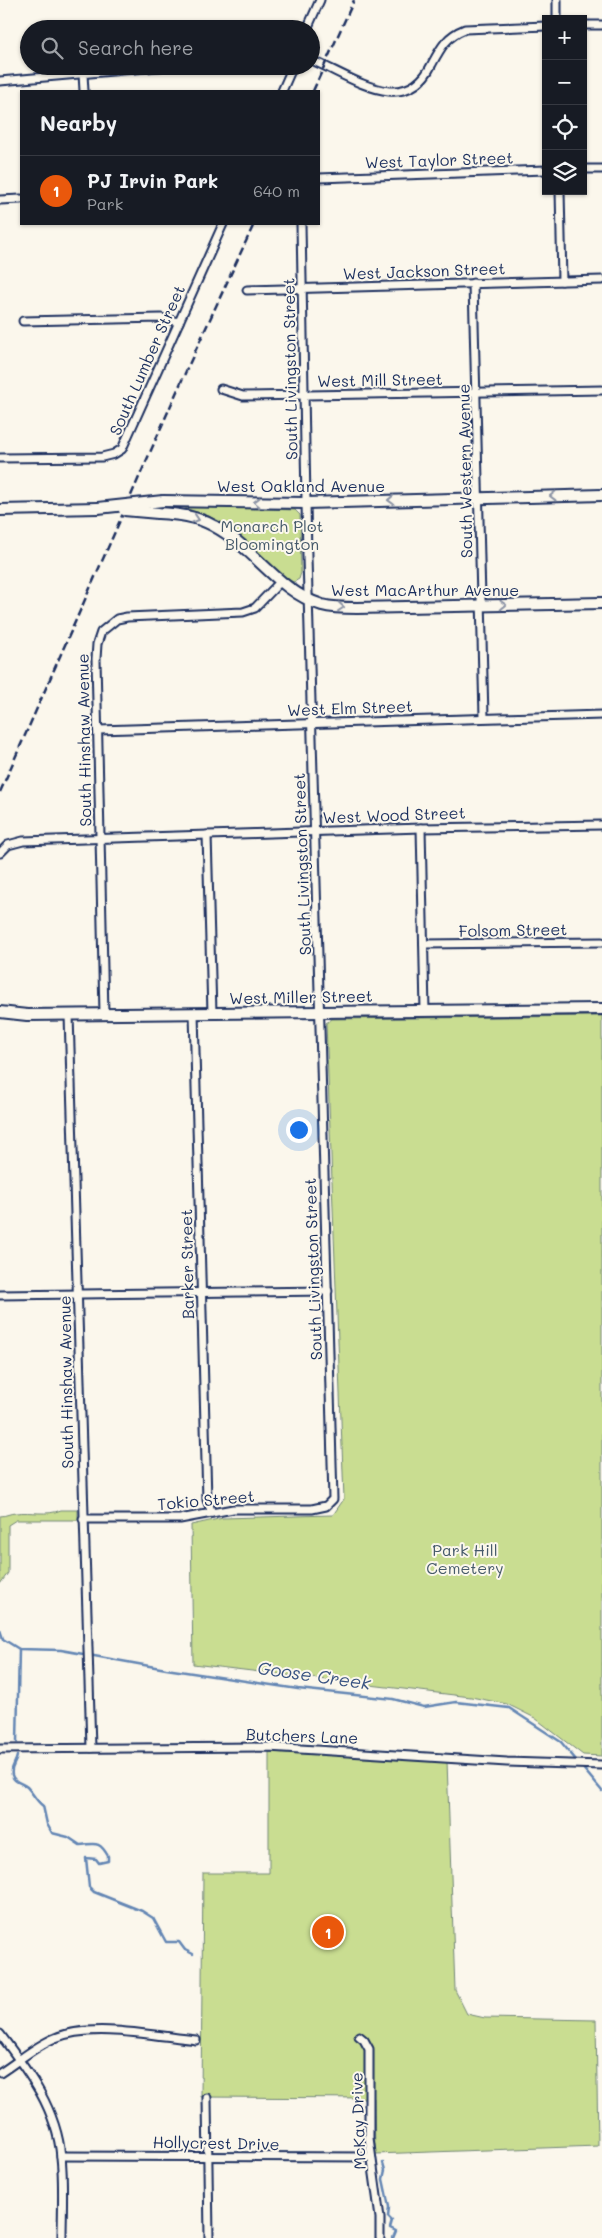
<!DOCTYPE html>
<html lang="en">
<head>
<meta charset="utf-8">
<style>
  body { margin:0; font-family:Mali,sans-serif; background:#242831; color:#f1f3f6 }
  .controls { position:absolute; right:15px; top:15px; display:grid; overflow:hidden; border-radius:0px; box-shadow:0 1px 4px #0004 }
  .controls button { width:45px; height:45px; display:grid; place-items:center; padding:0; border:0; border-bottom:1px solid #363941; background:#171b24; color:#f1f3f6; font:25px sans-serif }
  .you { position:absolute; left:298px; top:1129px; width:18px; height:18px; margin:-12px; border:4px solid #fff; border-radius:50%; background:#1a73e8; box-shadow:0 0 0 8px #1a73e833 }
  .badge { display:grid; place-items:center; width:32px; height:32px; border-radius:50%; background:#ea580c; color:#fff; font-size:16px; font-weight:700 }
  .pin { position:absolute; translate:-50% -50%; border:2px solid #fff; box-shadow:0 1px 5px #0006 }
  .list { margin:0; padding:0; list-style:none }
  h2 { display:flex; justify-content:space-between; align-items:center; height:65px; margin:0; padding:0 20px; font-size:21px }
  h2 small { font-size:16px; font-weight:400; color:#9ea1a6 }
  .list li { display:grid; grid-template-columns:32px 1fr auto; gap:15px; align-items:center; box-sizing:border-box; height:70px; padding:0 20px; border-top:1px solid #363941 }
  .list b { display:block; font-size:19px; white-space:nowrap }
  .list p { margin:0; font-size:16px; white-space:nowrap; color:#9ea1a6 }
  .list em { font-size:16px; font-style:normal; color:#9ea1a6 }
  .icon { flex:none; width:28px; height:28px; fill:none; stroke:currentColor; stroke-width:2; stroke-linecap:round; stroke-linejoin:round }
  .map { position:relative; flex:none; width:602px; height:2238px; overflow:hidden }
  .search { position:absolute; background:#171b24; box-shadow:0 1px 4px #0004; left:20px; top:20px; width:300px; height:55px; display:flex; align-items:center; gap:12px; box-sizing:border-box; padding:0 18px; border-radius:28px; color:#9ea1a6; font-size:19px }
  .panel { position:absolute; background:#171b24; box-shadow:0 1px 4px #0004; left:20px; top:90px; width:300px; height:135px; border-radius:0px }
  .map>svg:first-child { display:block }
  .green { fill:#c9dd91; stroke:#728678 }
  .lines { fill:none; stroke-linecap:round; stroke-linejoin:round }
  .stream { stroke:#6486b4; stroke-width:2.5 }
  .street-casing { stroke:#1b2f5e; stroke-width:11 }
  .secondary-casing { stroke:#1b2f5e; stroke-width:14 }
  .street { stroke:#fbf7ec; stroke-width:7 }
  .secondary { stroke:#fbf7ec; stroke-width:10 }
  .rail { stroke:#1b2f5e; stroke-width:2.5; stroke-dasharray:8 4; stroke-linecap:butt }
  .secondary-bridge-casing { stroke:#1b2f5e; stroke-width:14; stroke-linecap:butt }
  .secondary-bridge { stroke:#fbf7ec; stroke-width:10 }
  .oneway { stroke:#8b93a5 }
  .labels { text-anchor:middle; stroke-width:4; stroke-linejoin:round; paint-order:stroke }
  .street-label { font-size:16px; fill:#1b2f5e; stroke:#fbf7ec }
  .park-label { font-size:16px; fill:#465a6b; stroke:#fbf7ec }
  .water-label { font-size:18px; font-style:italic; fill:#395382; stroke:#fbf7ec }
</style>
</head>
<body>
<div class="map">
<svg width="602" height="2238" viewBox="0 0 602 2238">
  <rect width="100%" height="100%" fill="#fbf7ec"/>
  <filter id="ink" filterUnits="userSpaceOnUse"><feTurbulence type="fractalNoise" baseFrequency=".02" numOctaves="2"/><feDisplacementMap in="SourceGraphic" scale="10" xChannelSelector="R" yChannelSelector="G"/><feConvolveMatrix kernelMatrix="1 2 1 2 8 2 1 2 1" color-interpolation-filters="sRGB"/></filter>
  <g filter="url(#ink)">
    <g class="green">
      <polygon points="179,506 295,510 300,515 301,573 299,579 294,582 288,580 231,529 209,516"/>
      <polygon points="602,1016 602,1756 583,1755 535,1718 507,1704 471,1697 193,1664 191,1525 223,1518 333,1515 344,1499 326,1023 332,1019"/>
      <path d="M61,1510h17v10h-62l-8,5v48l-8,11v-68c6,0 10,-3 16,-3 15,-2 31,3 45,-3z"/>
      <polygon points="269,1752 447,1761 455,1990 467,2014 485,2018 596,2020 598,2146 375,2154 374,2098 201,2097 203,1873 269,1873"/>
    </g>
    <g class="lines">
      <g class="stream">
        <polyline points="0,1630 3,1639 19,1649 61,1650 166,1669 298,1689 393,1699 424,1707 456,1702 509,1708 561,1742 602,1791"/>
        <polyline points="17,1742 19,1649"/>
        <path d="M17,1756c-1,7 -7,11 -5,19 2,8 10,7 15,12 6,6 8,13 16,19l4,18 5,9 16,4 12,8c15,-1 19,-5 28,11v5l-9,2 -3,-4 -10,-1 3,29 5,5 48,19 11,7 13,24h13l6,8 8,4"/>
        <polyline points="383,2163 385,2170 383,2179 389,2207 388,2217 392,2221 390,2228 396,2231 393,2238"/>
      </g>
      <g class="street-casing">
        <g id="street">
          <polyline points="557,0 557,19"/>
          <polyline points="583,25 602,25"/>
          <polyline points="307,29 320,0"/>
          <path d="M311,60c40,16 94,59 121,4 9,-17 15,-28 33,-35l81,-3"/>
          <polyline points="83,74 84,91"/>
          <polyline points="0,81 169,66"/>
          <polyline points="282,91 293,66"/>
          <polyline points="583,169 602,169"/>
          <polyline points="319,178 546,170"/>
          <polyline points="560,191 562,281"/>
          <polyline points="0,200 21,199"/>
          <polyline points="473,283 484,717"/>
          <polyline points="247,290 602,280"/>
          <polyline points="23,321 161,318 179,322"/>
          <polyline points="221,389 243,396 602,390"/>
          <polyline points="0,458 102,457 114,454 122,449 223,224"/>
          <polyline points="98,730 602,715"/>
          <polyline points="421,828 425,1011"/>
          <polyline points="207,835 212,1013"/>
          <polyline points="0,853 8,845 23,841 421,828 602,825"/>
          <polyline points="424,944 602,942"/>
          <polyline points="194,1013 207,1500 212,1513"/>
          <polyline points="104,1014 96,659 97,644 101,632 117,619 127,617 243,612 255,608 280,582"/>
          <polyline points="69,1015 91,1748"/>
          <polyline points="0,1295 328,1291"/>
          <polyline points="83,1519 180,1519 233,1509 312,1509 326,1506 333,1499 307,557 301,224"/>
          <polyline points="0,1749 268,1747 507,1762 602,1765"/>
          <path d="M0,2034c28,37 57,75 61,123 3,26 1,54 1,81"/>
          <polyline points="359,2036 364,2040 369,2049 369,2138 380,2218 380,2238"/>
          <path d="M0,2073c19,-12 35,-27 55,-35 37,-16 101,-2 141,2"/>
          <polyline points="207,2098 209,2238"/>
          <polyline points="61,2156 371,2157"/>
        </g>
      </g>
      <g class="secondary-casing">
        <g id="secondary">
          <polyline points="163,501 306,503 602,495"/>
          <polyline points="0,510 98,508"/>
          <path d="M158,513c20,1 38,3 56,13 40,21 63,65 108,79 11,3 23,3 35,3l245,-5"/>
          <polyline points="0,1012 27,1015 602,1009"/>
        </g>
      </g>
      <use href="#street" class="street"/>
      <use href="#secondary" class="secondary"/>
      <g class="rail">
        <polyline points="313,91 354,0"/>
        <polyline points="0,792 186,371 254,224"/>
      </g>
      <g class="secondary-bridge-casing">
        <g id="secondary-bridge">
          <polyline points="98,508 163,501"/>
          <polyline points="124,510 158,513"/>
        </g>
      </g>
      <use href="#secondary-bridge" class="secondary-bridge"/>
    </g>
    <defs><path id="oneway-chevron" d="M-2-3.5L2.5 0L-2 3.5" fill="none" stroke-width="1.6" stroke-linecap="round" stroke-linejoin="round" transform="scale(1.25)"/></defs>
    <g class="oneway">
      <use href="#oneway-chevron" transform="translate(553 496) rotate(179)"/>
      <use href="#oneway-chevron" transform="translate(391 500) rotate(178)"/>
      <use href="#oneway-chevron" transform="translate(257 502) rotate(-179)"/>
      <use href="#oneway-chevron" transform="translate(196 519) rotate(18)"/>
      <use href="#oneway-chevron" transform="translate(503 605) rotate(-2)"/>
      <use href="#oneway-chevron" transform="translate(341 607) rotate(5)"/>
    </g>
  </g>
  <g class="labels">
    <g class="street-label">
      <text transform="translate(439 160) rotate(-2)" y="6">West Taylor Street</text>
      <text transform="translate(424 271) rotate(-2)" y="6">West Jackson Street</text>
      <text transform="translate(147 360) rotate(-66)" y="6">South Lumber Street</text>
      <text transform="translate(290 369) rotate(-91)" y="6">South Livingston Street</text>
      <text transform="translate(380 380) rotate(-1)" y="6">West Mill Street</text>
      <text transform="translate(465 471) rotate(-91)" y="6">South Western Avenue</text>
      <text x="301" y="492">West Oakland Avenue</text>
      <text x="425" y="596">West MacArthur Avenue</text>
      <text transform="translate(350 708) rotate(-2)" y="6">West Elm Street</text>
      <text transform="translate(84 740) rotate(-91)" y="6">South Hinshaw Avenue</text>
      <text transform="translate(394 815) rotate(-2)" y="6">West Wood Street</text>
      <text transform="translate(302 864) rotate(-92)" y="6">South Livingston Street</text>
      <text transform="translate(513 930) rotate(-1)" y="6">Folsom Street</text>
      <text transform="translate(301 997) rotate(-1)" y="6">West Miller Street</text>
      <text transform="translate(187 1264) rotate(-91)" y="6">Barker Street</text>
      <text transform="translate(313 1269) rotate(-92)" y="6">South Livingston Street</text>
      <text transform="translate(66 1382) rotate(-91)" y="6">South Hinshaw Avenue</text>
      <text transform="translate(206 1500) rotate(-5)" y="6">Tokio Street</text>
      <text transform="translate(302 1736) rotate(2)" y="6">Butchers Lane</text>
      <text transform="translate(358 2121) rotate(-92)" y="6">McKay Drive</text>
      <text transform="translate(216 2143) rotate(1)" y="6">Hollycrest Drive</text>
    </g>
    <g class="park-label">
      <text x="272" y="532">Monarch Plot<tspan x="272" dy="18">Bloomington</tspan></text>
      <text x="465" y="1556">Park Hill<tspan x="465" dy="18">Cemetery</tspan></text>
    </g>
    <g class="water-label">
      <text transform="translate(314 1676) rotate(8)" y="6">Goose Creek</text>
    </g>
  </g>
</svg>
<div class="controls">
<button>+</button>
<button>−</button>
<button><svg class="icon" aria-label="locate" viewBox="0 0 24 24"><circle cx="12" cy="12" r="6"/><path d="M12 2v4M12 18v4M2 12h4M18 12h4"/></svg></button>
<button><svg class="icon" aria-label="layers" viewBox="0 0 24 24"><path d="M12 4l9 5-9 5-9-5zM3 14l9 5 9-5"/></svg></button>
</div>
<div class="you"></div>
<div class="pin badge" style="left:328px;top:1932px">1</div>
<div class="search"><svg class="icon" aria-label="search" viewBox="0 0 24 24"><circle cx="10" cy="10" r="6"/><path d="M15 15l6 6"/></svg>Search here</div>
<section class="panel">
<h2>Nearby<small></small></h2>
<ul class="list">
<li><span class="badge">1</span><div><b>PJ Irvin Park</b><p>Park</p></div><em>640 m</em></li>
</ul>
</section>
</div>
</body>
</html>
